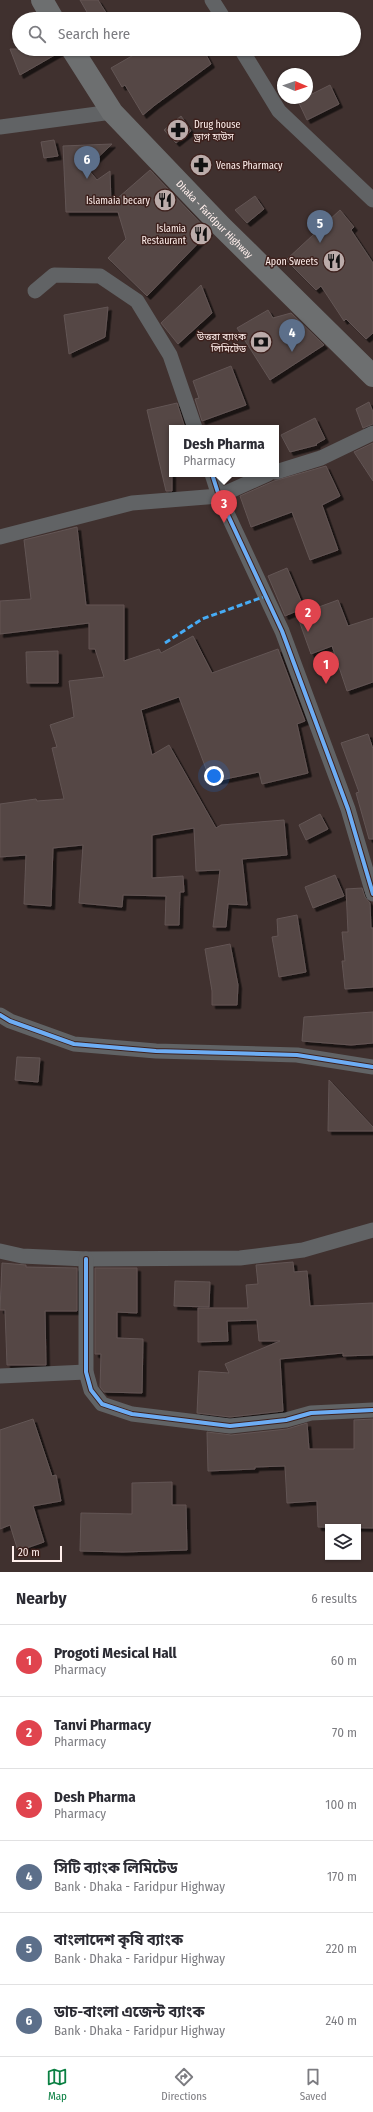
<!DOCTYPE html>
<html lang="en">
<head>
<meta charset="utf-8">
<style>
  body { margin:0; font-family:"Fira Sans Condensed","Noto Sans Bengali",sans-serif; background:#f2f2f3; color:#2b2b33 }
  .controls { position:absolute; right:12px; bottom:12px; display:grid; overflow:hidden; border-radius:0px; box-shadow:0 1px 3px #0004 }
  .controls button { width:36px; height:36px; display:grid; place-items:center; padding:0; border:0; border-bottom:1px solid #e1e1e2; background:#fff; color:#2b2b33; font:20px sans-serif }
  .compass { position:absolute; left:277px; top:68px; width:36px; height:36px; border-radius:50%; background:#fff; box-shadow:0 1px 3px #0004; rotate:92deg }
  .scale { position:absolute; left:12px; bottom:10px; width:50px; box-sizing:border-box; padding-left:4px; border:2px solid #ffefec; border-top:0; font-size:11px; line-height:14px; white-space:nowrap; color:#ffefec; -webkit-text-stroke:3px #3d211d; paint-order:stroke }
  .you { position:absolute; left:214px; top:776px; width:14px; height:14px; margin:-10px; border:3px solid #fff; border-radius:50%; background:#1a73e8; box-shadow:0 0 0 6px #1a73e833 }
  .badge { display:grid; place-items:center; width:26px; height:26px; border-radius:50%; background:#0b8043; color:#fff; font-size:13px; font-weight:700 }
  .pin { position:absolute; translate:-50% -33px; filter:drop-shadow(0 1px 2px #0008) }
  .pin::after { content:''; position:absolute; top:21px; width:14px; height:12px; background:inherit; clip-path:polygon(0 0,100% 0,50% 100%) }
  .popup { position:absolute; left:169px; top:425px; width:110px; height:52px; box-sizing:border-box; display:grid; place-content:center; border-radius:0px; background:#fff; filter:drop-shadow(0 1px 3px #0005); font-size:13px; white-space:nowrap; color:#7c7c81 }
  .popup b { font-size:15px; color:#2b2b33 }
  .popup::after { content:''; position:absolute; left:50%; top:100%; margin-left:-8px; border:8px solid transparent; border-top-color:#fff }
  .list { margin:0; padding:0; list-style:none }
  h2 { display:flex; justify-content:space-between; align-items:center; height:52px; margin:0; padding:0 16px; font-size:17px }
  h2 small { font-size:13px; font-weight:400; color:#7c7c81 }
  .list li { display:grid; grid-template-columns:26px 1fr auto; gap:12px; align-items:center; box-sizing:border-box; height:72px; padding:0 16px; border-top:1px solid #e1e1e2 }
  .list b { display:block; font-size:15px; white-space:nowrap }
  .list p { margin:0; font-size:13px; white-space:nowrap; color:#7c7c81 }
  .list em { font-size:13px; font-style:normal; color:#7c7c81 }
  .icon { flex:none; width:22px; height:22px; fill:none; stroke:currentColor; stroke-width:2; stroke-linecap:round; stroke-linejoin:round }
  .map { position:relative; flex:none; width:373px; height:1572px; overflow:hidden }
  .search { position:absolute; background:#fff; box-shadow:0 1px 3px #0004; left:12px; right:12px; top:12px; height:44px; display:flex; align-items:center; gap:10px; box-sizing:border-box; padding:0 14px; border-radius:22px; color:#7c7c81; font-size:15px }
  .sheet { height:484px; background:#fff }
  nav { display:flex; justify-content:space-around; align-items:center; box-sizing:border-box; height:56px; border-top:1px solid #e1e1e2; background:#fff; font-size:11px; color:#7c7c81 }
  nav a { display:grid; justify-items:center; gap:2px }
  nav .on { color:#0b8043 }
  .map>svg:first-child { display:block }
  .building { fill:#544745; stroke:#635554; filter:url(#shadow) }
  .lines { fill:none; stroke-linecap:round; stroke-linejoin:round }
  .minor { stroke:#616365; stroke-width:15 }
  .trunk { stroke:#6d6f70; stroke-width:22 }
  .quiet { stroke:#46acf6; stroke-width:3; stroke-dasharray:6 3; stroke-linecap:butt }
  .cycleway-casing { stroke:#3d211d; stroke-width:6 }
  .cycleway { stroke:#6dadf4; stroke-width:4 }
  .labels { text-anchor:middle; stroke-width:3; stroke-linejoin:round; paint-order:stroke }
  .poi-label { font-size:10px; fill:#ffefec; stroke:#3d211d; text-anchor:end }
  .street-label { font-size:10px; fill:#ffefec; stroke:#3d211d }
</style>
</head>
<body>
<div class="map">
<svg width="373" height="1572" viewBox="0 0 373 1572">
  <defs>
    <filter id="shadow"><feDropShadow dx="3.5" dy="3.5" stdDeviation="0" flood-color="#0009"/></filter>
  </defs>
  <rect width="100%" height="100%" fill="#40312f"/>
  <g class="building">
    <polygon points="80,0 98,0 110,19 91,19"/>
    <polygon points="10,49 60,49 60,52 20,75"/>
    <polygon points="144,49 203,49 211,64 155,105 143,115 125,85 122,87 111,68"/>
    <polygon points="330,85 339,104 307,120 298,101"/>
    <polygon points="181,116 191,131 176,143 164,130"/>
    <polygon points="54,140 58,156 44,158 41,142"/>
    <polygon points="112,144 87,168 97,180 110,171 111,204 150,170 209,232 147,296 108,258 126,239 118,212 66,212 63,146"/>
    <polygon points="255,196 264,209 247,223 235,210"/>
    <polygon points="340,210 354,227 351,230 373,263 373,333 366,339 346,319 344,321 321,286 316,290 286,260"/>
    <polygon points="201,285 212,313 178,344 161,323"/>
    <polygon points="108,307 105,337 69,354 64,315"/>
    <polygon points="268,310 273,318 291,313 324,345 270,380 237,328"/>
    <polygon points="231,366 246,405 202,421 195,399 199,398 193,381"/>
    <polygon points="369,402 373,412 373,424 363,428 356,409"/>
    <polygon points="177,403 185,428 172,428 172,491 166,491 147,410"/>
    <polygon points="315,418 325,439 316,444 317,445 290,452 281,435"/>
    <polygon points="373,443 373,481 354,452"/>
    <polygon points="326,466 340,496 322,505 338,550 310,560 292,512 251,527 240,496 274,481"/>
    <polygon points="77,527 86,605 124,605 124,661 159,649 161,653 193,636 212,673 278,649 305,721 297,724 308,773 262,784 259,772 211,782 179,697 141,710 152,755 169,745 216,828 221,825 284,820 287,855 242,859 247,905 228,904 226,927 213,927 220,870 196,871 194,828 152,835 152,878 183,876 184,892 180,892 179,925 165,925 166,896 123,895 122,907 79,903 83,845 53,848 51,906 24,904 26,855 0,857 0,804 36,799 37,801 64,799 52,748 57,747 50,725 74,717 69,681 104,677 95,649 89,649 89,623 0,634 0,601 31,599 24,540"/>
    <polygon points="287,568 304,608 285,616 268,576"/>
    <polygon points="338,600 348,626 373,618 373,682 347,691 332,646 311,654 297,615"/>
    <polygon points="58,651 58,683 27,683 26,652"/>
    <polygon points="368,734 373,749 373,839 369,839 356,793 359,792 341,743"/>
    <polygon points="320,814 328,829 306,840 299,825"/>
    <polygon points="335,875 344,896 313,908 305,887"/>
    <polygon points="362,888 365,897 370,903 371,928 373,928 373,987 345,989 342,961 345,961 342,932 348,932 346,889"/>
    <polygon points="297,915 306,972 279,977 272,937 278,936 277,919"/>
    <polygon points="230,944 238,985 237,1005 212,1005 212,991 205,949"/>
    <polygon points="373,1012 373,1043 351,1045 302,1041 304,1017"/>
    <polygon points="17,1057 40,1058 38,1082 15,1080"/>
    <polygon points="329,1080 373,1127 373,1131 328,1131"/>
    <polygon points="293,1262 294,1272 307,1271 310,1306 373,1303 373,1355 343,1356 343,1353 280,1359 283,1411 230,1417 197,1413 199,1371 229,1373 225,1364 280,1341 259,1341 257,1320 227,1321 228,1341 198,1342 198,1308 248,1308 246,1285 258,1284 256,1265"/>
    <polygon points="2,1263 26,1265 26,1267 77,1268 77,1311 45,1311 46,1365 7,1365 5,1310 0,1310"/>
    <polygon points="95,1268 137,1268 137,1313 117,1312 117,1338 143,1339 142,1393 104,1392 100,1387 101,1354 95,1354"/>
    <polygon points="175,1281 210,1282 209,1307 174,1306"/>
    <polygon points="33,1419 52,1476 56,1475 61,1501 33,1506 44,1542 18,1551 10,1525 0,1529 0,1430"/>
    <polygon points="373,1419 373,1528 318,1527 317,1501 287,1503 285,1466 255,1467 255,1469 208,1471 207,1432 231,1435 287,1429 307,1423 309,1449 354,1449 354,1420"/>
    <polygon points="172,1482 172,1505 186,1505 187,1550 123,1552 80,1551 81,1513 132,1514 132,1483"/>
  </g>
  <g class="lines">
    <g class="minor">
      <polyline points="212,0 224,19"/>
      <polyline points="241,49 279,111 373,200"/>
      <polyline points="0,127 112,112"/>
      <polyline points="35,291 54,275 100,276 137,301 170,355 195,428"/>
      <polyline points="276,472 321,458 373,433"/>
      <polyline points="212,474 219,496 282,631 348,809 373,894"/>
      <polyline points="0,537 132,503 219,496 268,474"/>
      <polyline points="0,1015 10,1021 74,1044 156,1051 297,1055 373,1067"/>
      <polyline points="0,1251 22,1256 86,1259 240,1258 303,1250 373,1230"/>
      <polyline points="86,1259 86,1372 91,1390 102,1404 132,1414 230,1426 286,1420 311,1413 373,1410"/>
      <polyline points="0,1376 86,1372"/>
    </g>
    <g class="trunk">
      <polyline points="42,0 53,19"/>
      <path id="s1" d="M72,49l40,63 110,115 151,149"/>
    </g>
    <polyline class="quiet" points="165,643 202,619 266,596"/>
    <g class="cycleway-casing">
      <g id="cycleway">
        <polyline points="212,474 219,496 282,631 348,809 373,894"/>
        <polyline points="0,1015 10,1021 74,1044 156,1051 297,1055 373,1067"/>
        <polyline points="86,1259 86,1372 91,1390 102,1404 132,1414 230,1426 286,1420 311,1413 373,1410"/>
      </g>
    </g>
    <use href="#cycleway" class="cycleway"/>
  </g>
  <defs>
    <g id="pharmacy-disc" transform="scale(1.15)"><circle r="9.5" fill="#bcacaa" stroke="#3d211d"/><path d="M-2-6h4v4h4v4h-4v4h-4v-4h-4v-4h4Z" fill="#111"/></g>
    <g id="restaurant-disc" transform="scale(1.15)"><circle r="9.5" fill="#bcacaa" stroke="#3d211d"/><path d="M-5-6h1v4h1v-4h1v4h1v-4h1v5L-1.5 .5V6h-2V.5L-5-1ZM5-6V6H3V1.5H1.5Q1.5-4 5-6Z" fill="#111"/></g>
    <g id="bank-disc" transform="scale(1.15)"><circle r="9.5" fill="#bcacaa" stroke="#3d211d"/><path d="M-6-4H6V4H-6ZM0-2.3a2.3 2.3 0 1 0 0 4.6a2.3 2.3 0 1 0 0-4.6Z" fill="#111"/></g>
  </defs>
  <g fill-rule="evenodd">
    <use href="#pharmacy-disc" x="178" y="130"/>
    <use href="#pharmacy-disc" x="201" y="165"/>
    <use href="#restaurant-disc" x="165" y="200"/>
    <use href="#restaurant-disc" x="201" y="234"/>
    <use href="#restaurant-disc" x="334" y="261"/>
    <use href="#bank-disc" x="261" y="342"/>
  </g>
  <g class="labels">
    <g class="poi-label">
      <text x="194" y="128" text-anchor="start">Drug house<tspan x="194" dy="12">ড্রাগ হাউস</tspan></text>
      <text x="216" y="169" text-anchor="start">Venas Pharmacy</text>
      <text x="150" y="204">Islamaia becary</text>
      <text x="186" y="232">Islamia<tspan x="186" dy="12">Restaurant</tspan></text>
      <text x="318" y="265">Apon Sweets</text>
      <text x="246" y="340">উত্তরা ব্যাংক<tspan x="246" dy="12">লিমিটেড</tspan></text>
    </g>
    <g class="street-label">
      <text dy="4" stroke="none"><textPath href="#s1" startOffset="223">Dhaka - Faridpur Highway</textPath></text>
    </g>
  </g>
</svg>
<div class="controls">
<button><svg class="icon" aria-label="layers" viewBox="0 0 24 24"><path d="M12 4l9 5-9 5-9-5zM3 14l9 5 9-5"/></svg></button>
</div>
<svg class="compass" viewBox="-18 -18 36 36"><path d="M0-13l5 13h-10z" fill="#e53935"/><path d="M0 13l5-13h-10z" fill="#7c7c81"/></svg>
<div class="scale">20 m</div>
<div class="you"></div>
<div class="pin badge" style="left:326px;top:684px;background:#e0444e">1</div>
<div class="pin badge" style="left:308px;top:632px;background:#e0444e">2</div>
<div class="pin badge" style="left:224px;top:523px;background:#e0444e">3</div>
<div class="popup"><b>Desh Pharma</b>Pharmacy</div>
<div class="pin badge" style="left:292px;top:352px;background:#5c6f8a">4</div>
<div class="pin badge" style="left:320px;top:243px;background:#5c6f8a">5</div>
<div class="pin badge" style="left:87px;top:179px;background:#5c6f8a">6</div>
<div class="search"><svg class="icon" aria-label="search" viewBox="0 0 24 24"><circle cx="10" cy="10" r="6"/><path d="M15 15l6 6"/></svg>Search here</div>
</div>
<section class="sheet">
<h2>Nearby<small>6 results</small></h2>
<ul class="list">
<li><span class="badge" style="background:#e0444e">1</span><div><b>Progoti Mesical Hall</b><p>Pharmacy</p></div><em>60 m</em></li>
<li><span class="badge" style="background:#e0444e">2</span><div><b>Tanvi Pharmacy</b><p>Pharmacy</p></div><em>70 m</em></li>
<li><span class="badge" style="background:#e0444e">3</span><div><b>Desh Pharma</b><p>Pharmacy</p></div><em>100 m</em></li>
<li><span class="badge" style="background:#5c6f8a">4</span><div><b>সিটি ব্যাংক লিমিটেড</b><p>Bank · Dhaka - Faridpur Highway</p></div><em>170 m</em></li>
<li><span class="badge" style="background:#5c6f8a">5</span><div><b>বাংলাদেশ কৃষি ব্যাংক</b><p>Bank · Dhaka - Faridpur Highway</p></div><em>220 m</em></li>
<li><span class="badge" style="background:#5c6f8a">6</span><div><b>ডাচ-বাংলা এজেন্ট ব্যাংক</b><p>Bank · Dhaka - Faridpur Highway</p></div><em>240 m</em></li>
</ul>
</section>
<nav>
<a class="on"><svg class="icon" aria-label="map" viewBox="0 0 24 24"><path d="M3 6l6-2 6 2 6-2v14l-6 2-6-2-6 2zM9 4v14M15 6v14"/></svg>Map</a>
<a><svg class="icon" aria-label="directions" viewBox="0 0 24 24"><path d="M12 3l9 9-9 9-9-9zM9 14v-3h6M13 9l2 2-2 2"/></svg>Directions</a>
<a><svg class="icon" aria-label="saved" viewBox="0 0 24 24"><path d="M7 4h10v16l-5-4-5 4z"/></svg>Saved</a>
</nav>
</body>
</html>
